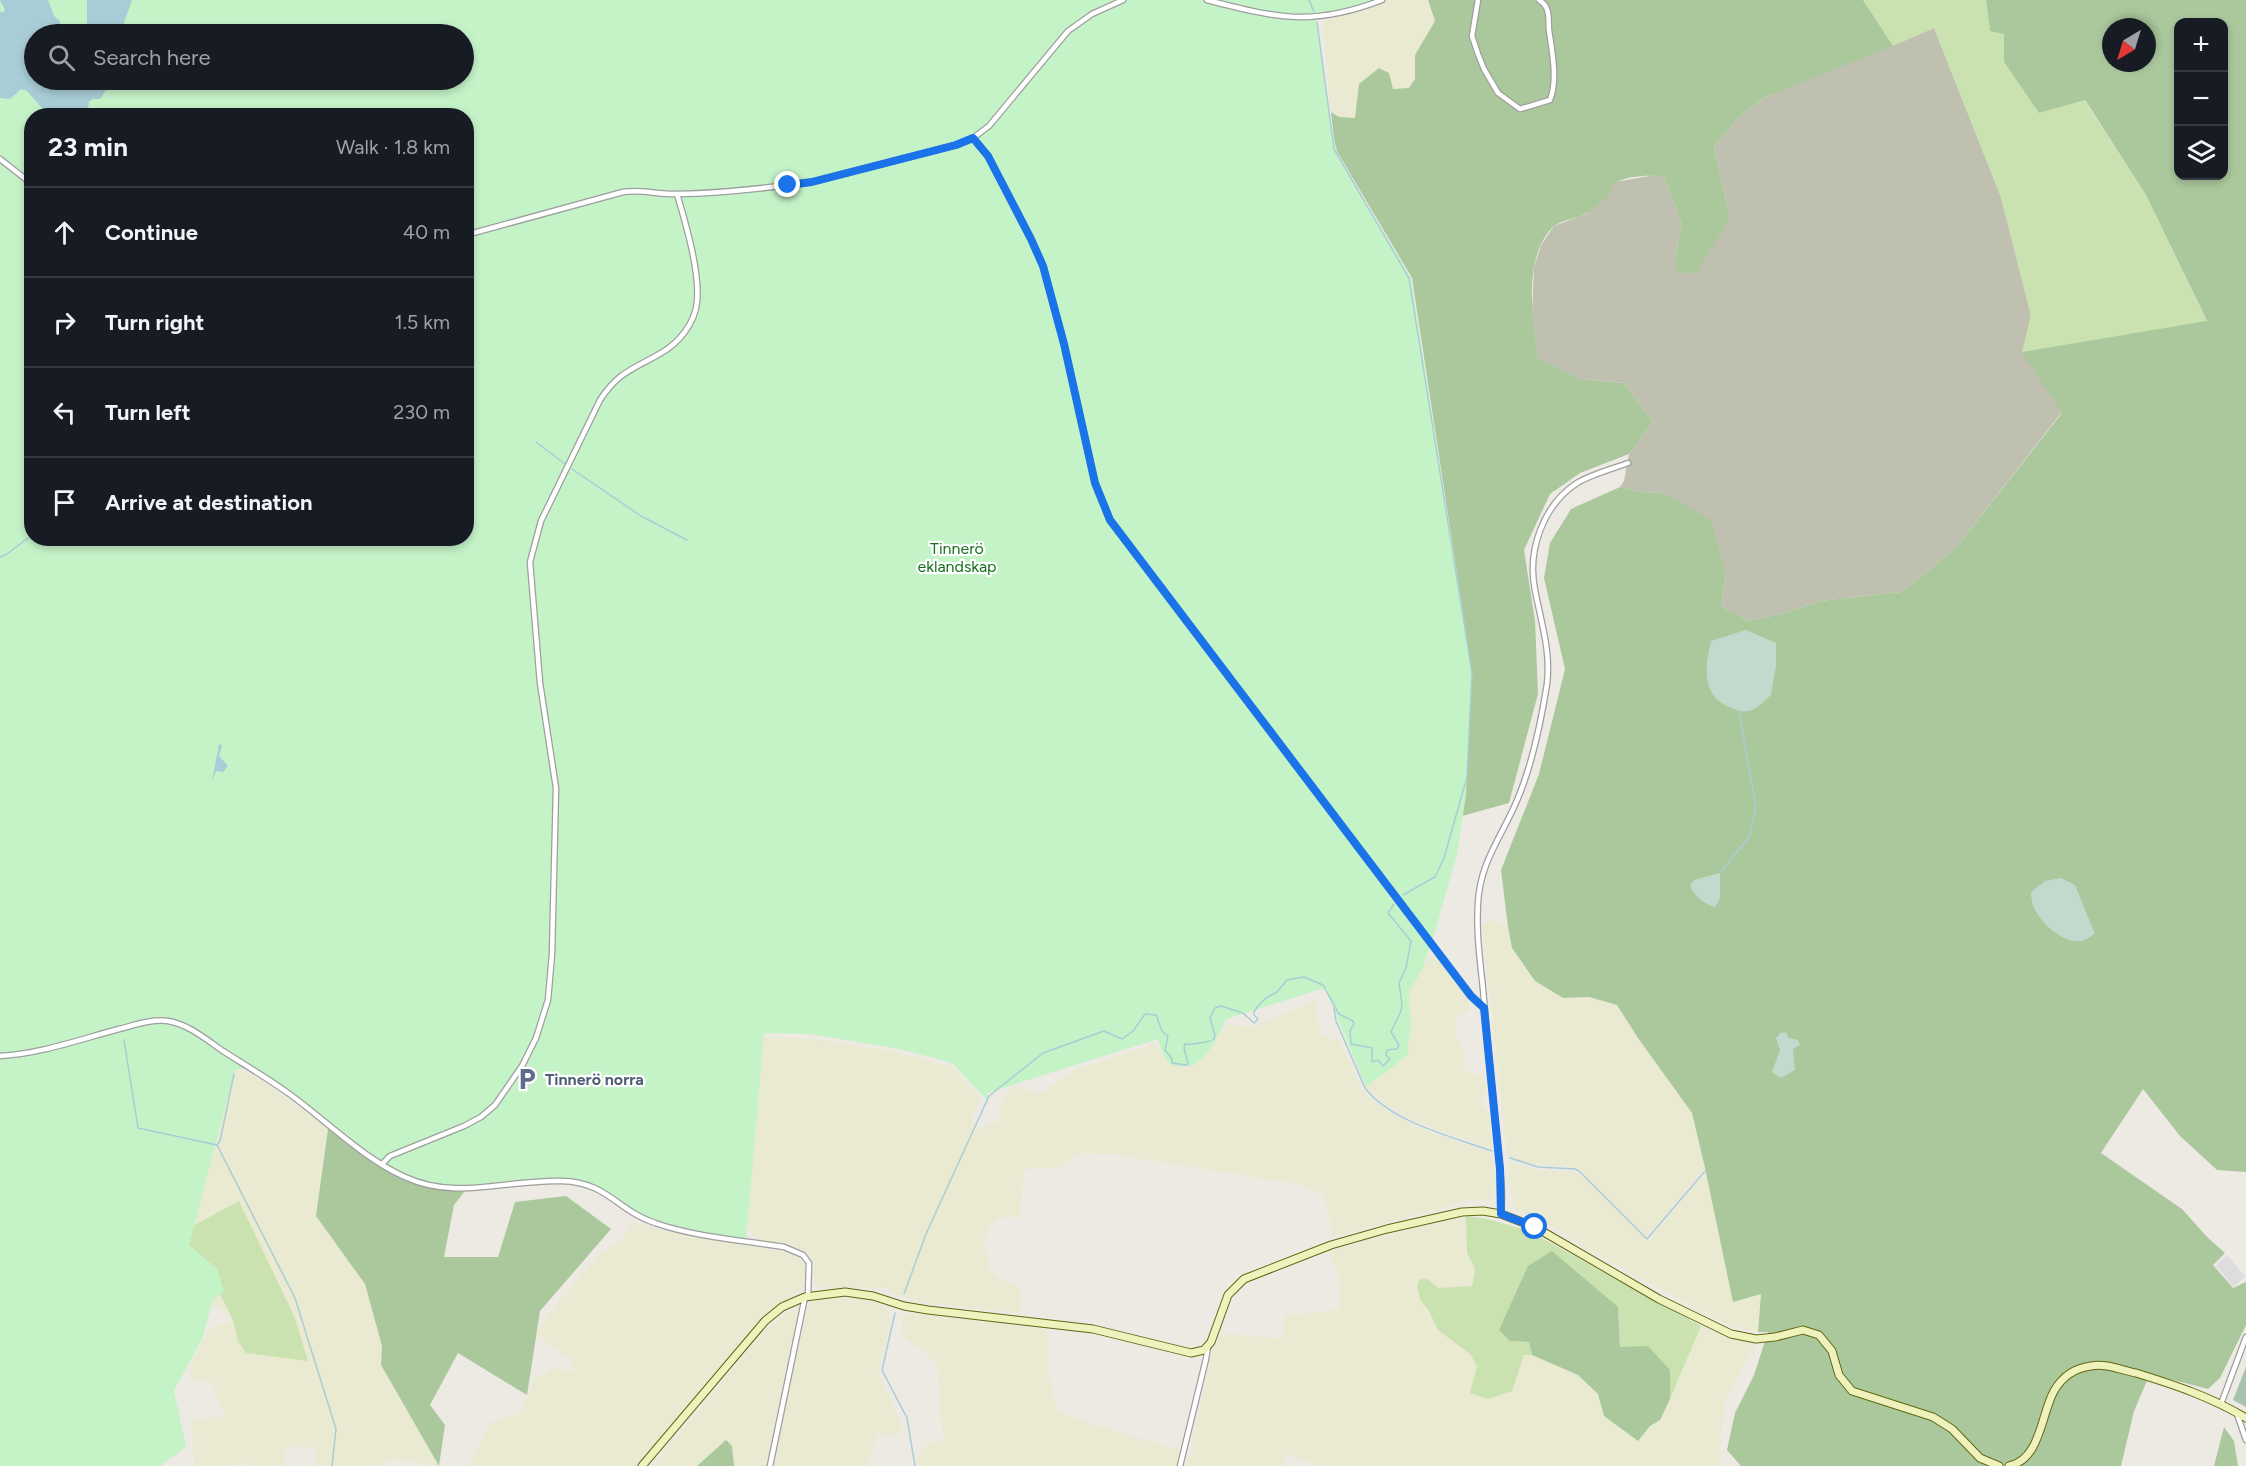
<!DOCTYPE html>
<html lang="en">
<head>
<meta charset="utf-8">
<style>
  body { margin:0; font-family:Figtree,sans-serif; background:#242831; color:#f1f3f6 }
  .controls { position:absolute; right:18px; top:18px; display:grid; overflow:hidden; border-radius:12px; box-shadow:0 3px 9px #0003 }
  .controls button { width:54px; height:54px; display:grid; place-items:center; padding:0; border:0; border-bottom:2px solid #363941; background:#171b24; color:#f1f3f6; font:30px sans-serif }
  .compass { position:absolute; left:2102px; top:18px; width:54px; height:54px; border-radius:50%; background:#171b24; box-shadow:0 3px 9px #0003; rotate:218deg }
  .stop { position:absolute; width:18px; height:18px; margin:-14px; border:4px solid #1a73e8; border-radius:50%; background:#fff }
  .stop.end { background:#1a73e8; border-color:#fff; box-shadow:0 2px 6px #0008 }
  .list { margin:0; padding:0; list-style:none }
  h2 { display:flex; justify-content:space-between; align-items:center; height:78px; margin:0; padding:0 24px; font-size:26px }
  h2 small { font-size:20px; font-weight:400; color:#9ea1a6 }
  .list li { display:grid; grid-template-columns:39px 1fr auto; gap:18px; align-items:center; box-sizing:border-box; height:90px; padding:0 24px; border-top:2px solid #363941 }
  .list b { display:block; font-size:22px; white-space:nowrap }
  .list em { font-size:20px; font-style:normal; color:#9ea1a6 }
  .icon { flex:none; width:33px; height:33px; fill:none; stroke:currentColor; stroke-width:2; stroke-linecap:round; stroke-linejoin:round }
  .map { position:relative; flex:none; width:2246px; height:1466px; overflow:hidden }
  .search { position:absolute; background:#171b24; box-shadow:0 3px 9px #0003; left:24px; top:24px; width:450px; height:66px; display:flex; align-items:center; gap:15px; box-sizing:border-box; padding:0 21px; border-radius:33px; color:#9ea1a6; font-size:22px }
  .panel { position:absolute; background:#171b24; box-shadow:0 3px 9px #0003; left:24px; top:108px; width:450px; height:438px; border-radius:24px }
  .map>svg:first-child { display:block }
  .construction { fill:#c0c0b0 }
  .farmland { fill:#e9ead1 }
  .grass { fill:#c9e2af }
  .forest { fill:#abc89d; fill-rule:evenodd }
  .wetland { fill:#c3d9ce }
  .cemetery { fill:#a8c3ab }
  .park { fill:#c5f3c8; fill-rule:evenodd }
  .parking { fill:#ddd }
  .water { fill:#a9cdd6 }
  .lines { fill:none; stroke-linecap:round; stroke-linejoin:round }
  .stream { stroke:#a9cdd6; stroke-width:1.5 }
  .street-casing { stroke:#9e9e9e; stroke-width:7 }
  .secondary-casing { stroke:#606711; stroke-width:9 }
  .street { stroke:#fff; stroke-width:4.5 }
  .secondary { stroke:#f0f2bd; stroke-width:7 }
  .route { stroke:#1a73e8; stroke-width:8 }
  .labels { text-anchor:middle; stroke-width:4.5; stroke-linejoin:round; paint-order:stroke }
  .park-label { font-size:16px; fill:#176e1c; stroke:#fff }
  .service-label { font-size:16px; font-weight:bold; fill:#4e5e75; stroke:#fff; text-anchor:start }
</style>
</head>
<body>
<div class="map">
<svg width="2246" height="1466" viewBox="0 0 2246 1466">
  <rect width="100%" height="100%" fill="#edeae4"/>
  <polygon class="construction" points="1934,28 2001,197 2031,315 2023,352 2062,412 1955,549 1901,592 1820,601 1785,613 1749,621 1721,606 1726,574 1664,493 1641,492 1620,487 1624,481 1629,454 1653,422 1624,383 1581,379 1538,359 1532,316 1534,267 1541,245 1554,226 1586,214 1615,182 1655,175 1664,177 1682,224 1675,259 1727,205 1714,147 1739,117 1763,98"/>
  <g class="farmland">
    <polygon points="1386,0 1428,0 1435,21 1415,55 1415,79 1409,88 1393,89 1389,73 1359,85 1355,118 1339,117 1331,112 1322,20 1348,14"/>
    <polygon points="1493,918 1508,927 1512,948 1535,982 1563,998 1589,997 1617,1005 1638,1038 1692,1113 1705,1168 1647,1237 1578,1168 1529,1164 1512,1158 1507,1153 1482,926"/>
    <polygon points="1435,955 1468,998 1469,1010 1457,1018 1455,1030 1464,1053 1464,1067 1466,1070 1480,1076 1487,1084 1485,1097 1480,1103 1489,1113 1493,1149 1429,1127 1398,1112 1386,1105 1366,1087 1408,1055 1409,1051 1407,1043 1410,1037 1411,1025 1409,991 1428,958"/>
    <polygon points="1315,1000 1321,1035 1339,1041 1362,1090 1366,1095 1398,1117 1429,1132 1489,1152 1493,1158 1495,1185 1491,1198 1482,1201 1464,1200 1454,1205 1332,1237 1328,1211 1323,1197 1317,1192 1301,1185 1112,1154 1078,1153 1059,1168 1031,1168 1024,1172 1020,1217 996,1218 984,1239 990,1270 996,1278 1020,1288 1023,1301 1017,1313 910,1301 904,1294 898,1296 887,1288 818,1287 814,1283 814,1257 807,1251 755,1238 751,1231 747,1221 764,1037 817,1039 892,1051 951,1066 981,1098 972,1118 973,1132 1002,1119 999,1106 1010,1089 1022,1087 1032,1093 1042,1093 1072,1071 1154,1044 1166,1060 1175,1066 1186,1066 1198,1062 1227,1025 1256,1026"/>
    <polygon points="209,1063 243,1071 264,1082 328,1129 316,1216 365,1284 382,1346 381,1365 439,1466 392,1458 379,1466 318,1466 315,1447 286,1447 284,1466 250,1466 248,1462 227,1466 194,1466 192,1420 225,1416 211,1381 197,1381 190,1377 192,1361 209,1330 233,1320 238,1341 308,1361 132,1259"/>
    <polygon points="1508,1163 1539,1170 1576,1172 1583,1177 1648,1241 1706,1172 1733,1301 1761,1294 1758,1332 1734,1327 1691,1306 1587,1249 1550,1225 1516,1210 1513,1205 1510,1188"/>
    <polygon points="1466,1216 1467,1253 1475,1268 1472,1286 1438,1289 1429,1280 1420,1300 1428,1308 1438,1330 1470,1354 1477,1366 1470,1394 1524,1355 1532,1355 1578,1375 1598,1394 1604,1416 1638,1441 1650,1426 1660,1420 1701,1326 1730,1338 1755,1343 1755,1349 1733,1383 1724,1403 1719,1466 1319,1466 1286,1454 1284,1466 1186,1466 1189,1457 1195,1448 1192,1442 1212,1352 1221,1333 1284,1339 1284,1316 1340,1309 1338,1277 1329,1251 1389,1234"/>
    <polygon points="633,1222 670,1232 791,1253 802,1261 806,1273 802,1288 766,1314 637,1466 472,1466 471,1460 491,1422 521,1413 536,1376 546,1374 553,1367 569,1372 574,1369 573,1362 537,1335 542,1322 599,1254 622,1239"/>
    <polygon points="836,1297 872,1300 888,1310 890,1325 878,1371 903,1429 897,1436 877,1434 868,1466 774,1466 789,1387 810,1300"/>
    <polygon points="799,1308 766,1466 734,1466 732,1446 726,1440 697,1466 653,1466 763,1332 791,1310"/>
    <polygon points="903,1313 1047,1329 1047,1364 1058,1413 1181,1451 1177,1466 922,1466 916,1460 926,1444 943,1440 937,1364 901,1333"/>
  </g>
  <g class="grass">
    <polygon points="1863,0 1986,0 1990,30 2004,33 2004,62 2039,113 2084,100 2146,195 2207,322 2022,352 2031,315 2001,197 1934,28 1893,46"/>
    <polygon points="239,1201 295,1318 308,1361 246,1353 238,1341 233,1320 207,1268 132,1259"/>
    <polygon points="1466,1216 1488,1219 1529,1231 1701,1326 1670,1399 1670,1370 1620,1348 1618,1307 1510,1341 1529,1342 1532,1355 1524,1355 1512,1391 1488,1399 1470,1393 1477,1366 1470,1354 1438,1330 1428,1309 1420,1300 1417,1285 1421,1278 1429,1280 1438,1288 1472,1286 1475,1269 1467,1253"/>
  </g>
  <g class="forest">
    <path d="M1428,0h435l30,46 -130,52 -24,19 -25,30 13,58 1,17 -32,51h-18l-3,-14 7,-35 -18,-47c-11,-3 -39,-1 -49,6 -5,3 -5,8 -6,13 -8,6 -17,15 -26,19 -9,4 -24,6 -30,12 -31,31 -20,93 -15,131l43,21 43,4 29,39 -24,32 -49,19 -30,21 -26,56 11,71 3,73 -29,109 -47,13 5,-39 5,-104 -60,-395 -77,-130 -4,-36 8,5 16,1 4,-34 20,-16 10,5 4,16 16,-1 6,-9v-24l20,-34z"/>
    <path d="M1986,0h260v1172l-29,-2 -37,-34 -37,-47 -42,64 81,56 26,29 17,15 -12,12 20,23 13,-6v43l-26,53 -12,11 -58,-15 -16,37 -13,55h-380l-14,-16 8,-37 19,-38 14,-43h-10l3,-38 -28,8 -28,-134 -13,-55 -54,-75 -21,-33 -28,-8 -26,1 -28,-17 -23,-33 -4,-21 -7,-57 38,-96 26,-105 -21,-91 6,-35 21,-34 49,-22 21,5 23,1 47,27 15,54 -5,32 28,15 36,-8 35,-12 81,-9 54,-43 107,-136 -40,-61 185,-31 -61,-126 -61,-95 -46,13 -35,-51v-28l-14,-3zM2178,22h46v154h-46zM2111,27h36v36h-36z"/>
    <polygon points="328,1129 398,1163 483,1168 454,1205 444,1257 498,1257 515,1202 566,1196 611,1229 540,1311 527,1395 458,1353 430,1405 445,1425 439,1466 381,1365 382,1346 365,1284 316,1216"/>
    <polygon points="1552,1251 1618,1307 1620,1347 1648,1346 1670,1370 1670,1399 1660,1420 1650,1426 1638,1441 1604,1416 1598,1394 1578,1375 1532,1355 1529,1342 1510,1341 1499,1330 1528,1266"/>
    <polygon points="2224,1427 2234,1441 2238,1466 2214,1466"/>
    <polygon points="726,1440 732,1446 734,1466 697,1466"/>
  </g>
  <g class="wetland">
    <path d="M1746,630l30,13v22l-5,30c-5,4 -12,12 -19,15 -6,3 -16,0 -23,-3 -28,-13 -24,-39 -18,-66z"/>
    <path d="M1720,873v25l-5,9c-12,-4 -19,-9 -25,-21l4,-6z"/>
    <path d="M2061,878l14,7 20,49c-4,2 -9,6 -13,7 -20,3 -41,-18 -49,-35 -1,-4 -2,-10 -2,-14l14,-11z"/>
    <polygon points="1786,1032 1789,1038 1798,1040 1800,1045 1793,1049 1795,1070 1781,1078 1772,1072 1780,1050 1776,1038 1780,1033"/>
  </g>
  <polygon class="cemetery" points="2246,1367 2246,1407 2233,1400"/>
  <path class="park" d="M0,0h1381l-65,18 16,114 7,26 72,120 61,395 -6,122 -9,59 -25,88 -11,30 -12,19 2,34 -1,12 -3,6 2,8 -1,4 -42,32 -41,-99 -99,31c-11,22 -24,58 -56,45l-8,-11 -4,-14 -171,54 2,3 -2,4 -34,-36 -15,-5 -44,-11 -85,-14 -45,-1 -18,208 -69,-13 -34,-10 -33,-22 -36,-13 -26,-2 -55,7 -64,-3 -36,-15 -143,-103 -15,3 -46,175 28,24 7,22 -11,9 -11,39 -28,52 12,55c-8,9 -17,12 -25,20h-161zM34,34h430v46h-430zM32,116h434v422h-434z"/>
  <g class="parking">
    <polygon points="527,1065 538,1071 529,1088 518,1083"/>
    <polygon points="2227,1255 2245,1277 2233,1287 2216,1265"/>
  </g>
  <g class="water">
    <polygon points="0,0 48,0 54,16 60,21 59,34 34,34 34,80 108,80 106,90 100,99 93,99 89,102 88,108 92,115 48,115 27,91 21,89 10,99 0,98 0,11 2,13 5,10"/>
    <polygon points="87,0 132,0 120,34 91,34 91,28 87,25"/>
    <polygon points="219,744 222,745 219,756 228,766 223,772 216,771 212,781"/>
  </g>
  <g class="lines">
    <g class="stream">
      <polyline points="1309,0 1314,12"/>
      <polyline points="1317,22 1334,149 1409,278 1472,673 1467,777 1444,858 1435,877 1403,895"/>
      <polyline points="536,442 565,464"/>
      <polyline points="572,469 641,516 687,540"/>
      <polyline points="0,557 7,554 32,535"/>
      <polyline points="1720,873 1749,837 1756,808 1739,711"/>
      <path d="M1334,1008l2,13 29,67c26,34 88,49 127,63"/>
      <polyline points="124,1040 138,1128 217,1145 295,1298 336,1429 332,1466"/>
      <polyline points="217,1145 220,1141 234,1074"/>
      <polyline points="1510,1158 1538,1167 1575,1169 1579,1171 1647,1239 1705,1171"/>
      <path d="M904,1294l22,-60 63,-138 54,-43 61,-22 18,8 11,-8 12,-17 11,1 6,16 6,5 -3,14 7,9v4l14,2 2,-1 -4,-16 1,-4c5,1 25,-2 29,-5l1,-4 -5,-17 5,-10 6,-2 22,7 11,10 4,-4 -4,-4v-3l4,-6 8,-8 11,-6 10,-12 17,-3 19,8 16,29 14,7 1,3 -4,7 1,13 21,4v14l6,-2 5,6 7,-7 -4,-4 1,-5 10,-1 2,-4 -8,-13 10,-21 1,-6 -3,-22 7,-15 5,-27 -23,-28 6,-9"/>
      <polyline points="895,1313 882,1370 907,1418 915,1466"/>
    </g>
    <g class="street-casing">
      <g id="street">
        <path d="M1207,0c70,18 105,27 175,0"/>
        <path d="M1478,0l-6,36 6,18 6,15 14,24 22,16 30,-9c8,-20 2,-49 -1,-70 -1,-8 1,-16 -3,-23 -2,-4 -4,-5 -7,-7"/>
        <polyline points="973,138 988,156 1031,239 1043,266 1064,344 1095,483 1110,520 1471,996 1484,1008"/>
        <polyline points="0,159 32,184"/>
        <path d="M466,235l157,-43c19,-3 37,3 55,2 44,-1 90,-6 133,-12l145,-37 17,-7 16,-12 79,-95 24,-17 31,-14"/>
        <path d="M0,1056c40,-2 81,-17 119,-27 16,-4 32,-10 49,-8 20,3 39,19 55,30 22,14 44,27 65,42 39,28 73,64 117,84 52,24 103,2 157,4 45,1 56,30 93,42 40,14 86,17 129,24l19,8 6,8 -1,33"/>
        <path d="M382,1164l8,-8 74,-30 17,-9 14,-12 27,-39 14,-28 12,-38 4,-46 4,-166 -16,-105 -10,-121 11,-41 59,-121c19,-29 34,-31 61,-47 18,-10 34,-30 36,-51 3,-30 -11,-78 -20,-108"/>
        <path d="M1501,1214c3,-28 -3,-58 -5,-85 -5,-47 -9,-94 -13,-140 -3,-29 -7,-57 -5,-86 2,-42 25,-68 40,-105 15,-36 23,-76 29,-114 4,-33 -6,-62 -12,-94 -8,-39 8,-85 42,-107 15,-9 35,-14 51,-20"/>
        <polyline points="2221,1404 2246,1337"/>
        <polyline points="2237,1414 2246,1440"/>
        <polyline points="770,1466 805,1297"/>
        <polyline points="1180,1466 1206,1359 1208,1346"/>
      </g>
    </g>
    <g class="secondary-casing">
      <g id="secondary">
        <polyline points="642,1466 765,1321 782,1307 805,1297 845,1292 873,1296 904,1306 928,1310 1093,1329 1191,1353 1204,1350 1211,1342 1228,1295 1244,1279 1331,1245 1387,1229 1462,1212 1483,1211 1501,1214 1535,1227 1659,1299 1731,1334 1756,1339 1775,1337 1803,1330 1819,1335 1832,1351 1839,1375 1852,1391 1933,1417 1952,1429 1980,1458 1999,1466"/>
        <path d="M2009,1466c32,-7 32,-52 45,-75 8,-14 21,-23 37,-25 15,-3 30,4 45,7 39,12 75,24 110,45"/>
      </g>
    </g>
    <use href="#street" class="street"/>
    <use href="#secondary" class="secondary"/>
  </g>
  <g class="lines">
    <polyline class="route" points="788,185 812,182 956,145 973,138 988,156 1031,239 1043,266 1064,344 1095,483 1110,520 1471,996 1484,1008 1500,1169 1501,1214 1535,1227"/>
  </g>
  <defs>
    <g id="parking-bare" transform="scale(1.8)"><path d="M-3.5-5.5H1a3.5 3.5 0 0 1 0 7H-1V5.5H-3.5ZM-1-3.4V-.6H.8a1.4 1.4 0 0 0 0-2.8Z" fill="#5c6f8a" stroke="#fff" stroke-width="2.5" paint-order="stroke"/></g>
  </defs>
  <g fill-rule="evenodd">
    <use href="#parking-bare" x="527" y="1079"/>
  </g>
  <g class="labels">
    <g class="park-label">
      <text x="957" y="554">Tinnerö<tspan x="957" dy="18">eklandskap</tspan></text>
    </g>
    <g class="service-label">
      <text x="545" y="1085">Tinnerö norra</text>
    </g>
  </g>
</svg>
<div class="controls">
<button>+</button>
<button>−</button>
<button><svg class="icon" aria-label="layers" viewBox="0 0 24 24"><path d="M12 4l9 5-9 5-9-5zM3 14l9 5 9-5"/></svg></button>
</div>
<svg class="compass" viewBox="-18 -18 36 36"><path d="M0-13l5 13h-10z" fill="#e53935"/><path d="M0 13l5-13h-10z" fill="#9ea1a6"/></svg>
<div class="stop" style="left:1535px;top:1227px"></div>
<div class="stop end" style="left:788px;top:185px"></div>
<div class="search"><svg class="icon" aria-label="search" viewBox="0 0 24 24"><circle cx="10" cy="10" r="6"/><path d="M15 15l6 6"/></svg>Search here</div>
<section class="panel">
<h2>23 min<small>Walk · 1.8 km</small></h2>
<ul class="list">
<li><svg class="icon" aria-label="ahead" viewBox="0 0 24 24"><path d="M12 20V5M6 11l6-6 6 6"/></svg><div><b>Continue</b></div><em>40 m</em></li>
<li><svg class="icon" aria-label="right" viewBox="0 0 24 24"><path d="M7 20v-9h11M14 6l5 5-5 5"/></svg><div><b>Turn right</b></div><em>1.5 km</em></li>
<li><svg class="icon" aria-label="left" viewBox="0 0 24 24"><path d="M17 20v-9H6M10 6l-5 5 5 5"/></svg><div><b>Turn left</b></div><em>230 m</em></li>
<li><svg class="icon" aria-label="arrive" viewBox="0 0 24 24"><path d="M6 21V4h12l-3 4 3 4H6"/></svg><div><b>Arrive at destination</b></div></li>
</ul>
</section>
</div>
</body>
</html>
